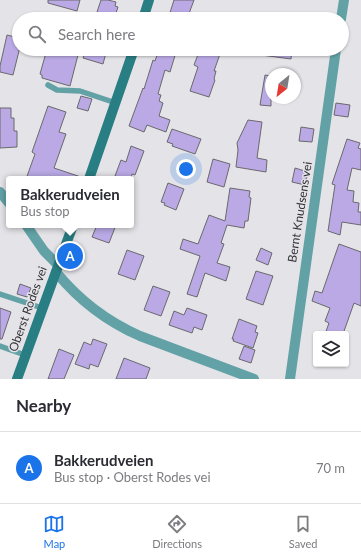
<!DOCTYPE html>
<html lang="en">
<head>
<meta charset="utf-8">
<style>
  body { margin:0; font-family:Lato,sans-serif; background:#f7f7f7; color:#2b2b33 }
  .controls { position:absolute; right:12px; bottom:12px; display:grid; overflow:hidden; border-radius:4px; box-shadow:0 1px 3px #0004 }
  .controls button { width:36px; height:36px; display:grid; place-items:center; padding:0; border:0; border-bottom:1px solid #e1e1e2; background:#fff; color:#2b2b33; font:20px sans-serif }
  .compass { position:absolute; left:265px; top:68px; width:36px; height:36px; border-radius:50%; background:#fff; box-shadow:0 1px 3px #0004; rotate:210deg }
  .you { position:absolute; left:186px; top:169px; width:14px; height:14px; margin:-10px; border:3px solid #fff; border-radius:50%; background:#1a73e8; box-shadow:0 0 0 6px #1a73e833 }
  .badge { display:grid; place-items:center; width:26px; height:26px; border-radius:50%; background:#1a73e8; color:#fff; font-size:13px; font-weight:700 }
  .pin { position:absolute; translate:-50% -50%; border:2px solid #fff; box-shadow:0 1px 4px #0006 }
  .popup { position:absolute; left:6px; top:176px; width:128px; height:52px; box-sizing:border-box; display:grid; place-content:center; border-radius:4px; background:#fff; filter:drop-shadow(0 1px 3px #0005); font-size:13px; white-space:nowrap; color:#7c7c81 }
  .popup b { font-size:15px; color:#2b2b33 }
  .popup::after { content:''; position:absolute; left:50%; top:100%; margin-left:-8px; border:8px solid transparent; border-top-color:#fff }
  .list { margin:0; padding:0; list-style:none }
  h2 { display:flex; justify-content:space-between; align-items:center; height:52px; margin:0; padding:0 16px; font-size:17px }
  h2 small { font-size:13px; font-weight:400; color:#7c7c81 }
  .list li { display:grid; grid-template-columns:26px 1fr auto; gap:12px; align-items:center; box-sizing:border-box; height:72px; padding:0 16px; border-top:1px solid #e1e1e2 }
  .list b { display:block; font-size:15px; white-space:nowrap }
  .list p { margin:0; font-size:13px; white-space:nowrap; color:#7c7c81 }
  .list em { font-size:13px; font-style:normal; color:#7c7c81 }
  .icon { flex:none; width:22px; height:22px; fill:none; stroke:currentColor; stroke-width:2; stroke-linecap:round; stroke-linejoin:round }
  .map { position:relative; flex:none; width:361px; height:379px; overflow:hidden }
  .search { position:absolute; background:#fff; box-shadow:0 1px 3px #0004; left:12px; right:12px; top:12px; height:44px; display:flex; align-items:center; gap:10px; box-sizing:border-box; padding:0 14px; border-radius:22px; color:#7c7c81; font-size:15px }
  .sheet { height:124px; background:#fff }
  nav { display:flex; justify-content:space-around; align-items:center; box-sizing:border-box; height:56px; border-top:1px solid #e1e1e2; background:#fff; font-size:11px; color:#7c7c81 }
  nav a { display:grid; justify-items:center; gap:2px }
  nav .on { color:#1a73e8 }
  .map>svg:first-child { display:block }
  .building { fill:#baa9e5; stroke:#6a696d }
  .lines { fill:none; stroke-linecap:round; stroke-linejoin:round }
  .lane { stroke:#62a2a6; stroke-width:5.5 }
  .street { stroke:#62a2a6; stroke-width:10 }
  .secondary { stroke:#287e83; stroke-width:10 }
  .labels { text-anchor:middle; stroke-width:3; stroke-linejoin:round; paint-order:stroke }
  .street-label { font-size:12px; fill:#333335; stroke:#e4e3e8 }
</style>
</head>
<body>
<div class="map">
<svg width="361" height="379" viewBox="0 0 361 379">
  <rect width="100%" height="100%" fill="#e4e3e8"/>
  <g class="building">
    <polygon points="48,0 80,0 77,11 48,3"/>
    <polygon points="101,0 108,0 116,2 115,6 118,7 114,19 106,19 96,15"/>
    <polygon points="174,0 194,0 187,19 168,19"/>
    <polygon points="7,35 19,38 19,51 13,75 0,72 0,66"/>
    <polygon points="47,49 55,49 78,55 70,86 42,78 42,75 40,74"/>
    <polygon points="86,49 107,49 103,64 83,58"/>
    <polygon points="159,49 177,49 170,72 165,70 158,94 161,95 159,101 163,103 159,116 170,120 166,132 147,125 144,132 129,126 143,88 144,89 153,60 155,61"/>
    <polygon points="200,49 206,49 220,54 214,71 216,71 214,79 215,80 209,97 190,91 198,67 194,65"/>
    <polygon points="261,49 292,49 291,59 261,55"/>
    <polygon points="265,75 271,76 271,106 260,105"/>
    <polygon points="81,96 92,99 88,111 77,108"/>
    <polygon points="336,103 350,105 348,117 334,115"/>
    <polygon points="48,106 66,112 59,132 66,134 54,168 81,177 81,179 26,179 35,154 32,152"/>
    <polygon points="0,108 11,108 11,118 14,118 14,131 17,131 17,147 0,148"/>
    <polygon points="248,120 262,122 257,158 267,160 266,172 236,167 238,150 237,143"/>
    <polygon points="301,127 314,129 312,142 299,141"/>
    <polygon points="172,129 201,139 195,154 172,146 173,144 167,142"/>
    <polygon points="347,139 360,143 358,148 361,149 361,170 352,168 347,190 354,191 353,202 359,203 358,212 361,212 361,225 342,222 340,235 328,231 335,185 332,184"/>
    <polygon points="131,146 144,151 135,175 132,174 131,179 123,179 115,176 121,160 126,162"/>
    <polygon points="213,159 230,164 224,187 207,182"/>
    <polygon points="295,168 308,172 305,185 292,182"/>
    <polygon points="168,183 184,189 176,210 164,205 165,203 161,202"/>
    <polygon points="230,188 250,191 249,197 251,198 248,221 245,221 244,228 227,225 221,243 224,244 217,263 230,267 226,281 205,273 197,297 187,294 200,256 180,249 183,239 198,244 209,215 225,221"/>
    <polygon points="97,225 116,225 109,243 92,237"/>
    <polygon points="339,244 361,252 361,306 354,303 343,334 325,334 329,323 325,321 330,308 312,301 315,291 322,293"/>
    <polygon points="261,248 272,253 268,265 256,260"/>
    <polygon points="127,250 144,256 135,280 118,274"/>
    <polygon points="256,271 273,276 263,305 246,299"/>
    <polygon points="20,284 31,288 27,297 17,294"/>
    <polygon points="153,286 170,292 161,316 144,310"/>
    <polygon points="0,308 11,312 2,339 0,339"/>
    <polygon points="187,308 207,315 202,330 194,327 192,333 169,325 174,311 184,315"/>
    <polygon points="239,319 257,326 255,332 258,333 253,348 233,341 234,339 232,339"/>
    <polygon points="93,339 107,344 98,367 90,364 89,369 75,364 84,342 91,345"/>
    <polygon points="244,346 255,350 251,363 239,359"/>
    <polygon points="59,349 74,355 64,379 48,379"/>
    <polygon points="124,358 150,368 146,379 116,379"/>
  </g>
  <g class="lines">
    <g class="lane">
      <polyline points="48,85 57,90 80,91 116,103"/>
      <polyline points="0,294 42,308"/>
      <polyline points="0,346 25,355"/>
    </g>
    <g class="street">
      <polyline points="341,19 344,0"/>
      <polyline points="0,192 9,203"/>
      <polyline points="26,225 44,251 58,265"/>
      <path d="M56,272c22,27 52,50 84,64l114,43"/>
      <polyline points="290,379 336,49"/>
    </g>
    <g class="secondary">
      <polyline points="143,19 149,0"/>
      <polyline points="89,179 134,49"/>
      <polyline points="17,379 73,225"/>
    </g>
  </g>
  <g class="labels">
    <g class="street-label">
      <text transform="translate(300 212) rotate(-81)" y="4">Bernt Knudsens vei</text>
      <text transform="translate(28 309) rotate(-70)" y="4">Oberst Rodes vei</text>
    </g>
  </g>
</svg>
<div class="controls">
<button><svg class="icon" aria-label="layers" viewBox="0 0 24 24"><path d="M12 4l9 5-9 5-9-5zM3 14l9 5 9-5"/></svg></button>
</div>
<svg class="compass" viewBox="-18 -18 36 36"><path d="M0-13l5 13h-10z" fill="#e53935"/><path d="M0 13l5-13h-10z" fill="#7c7c81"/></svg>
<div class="you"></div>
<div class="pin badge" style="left:70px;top:256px">A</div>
<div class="popup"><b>Bakkerudveien</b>Bus stop</div>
<div class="search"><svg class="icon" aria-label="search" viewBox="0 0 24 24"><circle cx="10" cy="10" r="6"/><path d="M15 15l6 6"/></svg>Search here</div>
</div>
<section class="sheet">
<h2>Nearby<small></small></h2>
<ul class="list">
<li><span class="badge">A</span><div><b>Bakkerudveien</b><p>Bus stop · Oberst Rodes vei</p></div><em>70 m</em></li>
</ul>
</section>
<nav>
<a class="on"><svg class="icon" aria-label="map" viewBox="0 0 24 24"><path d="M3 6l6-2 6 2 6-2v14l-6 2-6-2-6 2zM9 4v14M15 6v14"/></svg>Map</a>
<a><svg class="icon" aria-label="directions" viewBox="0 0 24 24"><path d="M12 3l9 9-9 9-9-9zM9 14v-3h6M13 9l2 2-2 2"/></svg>Directions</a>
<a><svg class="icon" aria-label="saved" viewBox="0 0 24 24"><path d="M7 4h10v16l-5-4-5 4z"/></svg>Saved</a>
</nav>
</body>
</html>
